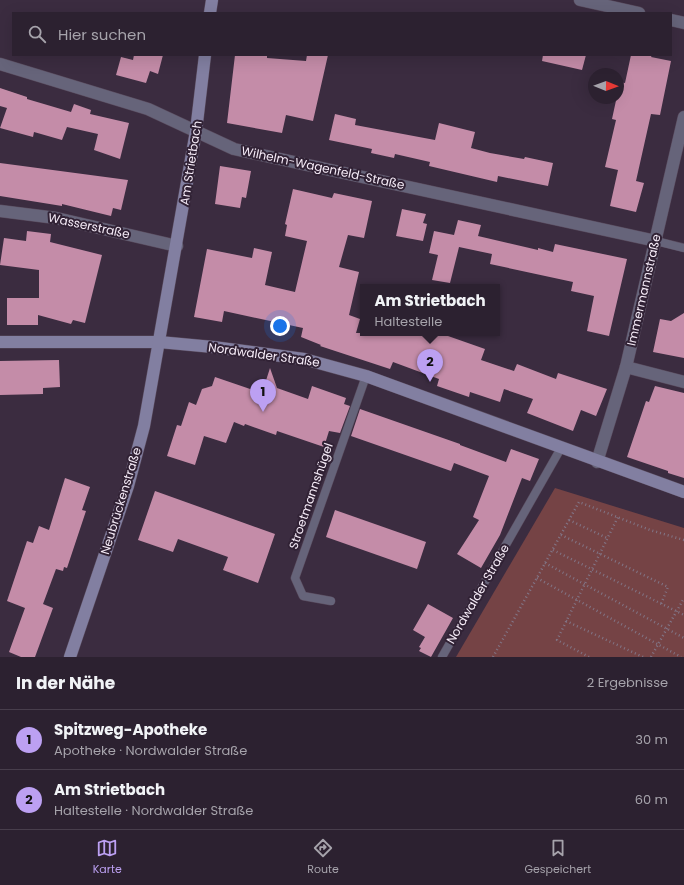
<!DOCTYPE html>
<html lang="de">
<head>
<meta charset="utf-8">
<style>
  body { margin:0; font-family:Poppins,sans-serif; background:#382e3c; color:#f1f3f6 }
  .compass { position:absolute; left:588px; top:68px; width:36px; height:36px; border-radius:50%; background:#2c2130; box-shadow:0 4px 16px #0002; rotate:91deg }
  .you { position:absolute; left:280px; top:326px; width:14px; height:14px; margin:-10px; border:3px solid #fff; border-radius:50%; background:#1a73e8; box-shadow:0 0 0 6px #1a73e833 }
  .badge { display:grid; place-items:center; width:26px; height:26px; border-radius:50%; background:#bca0f2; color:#111; font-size:13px; font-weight:700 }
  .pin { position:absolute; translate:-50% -33px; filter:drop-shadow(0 1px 2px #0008) }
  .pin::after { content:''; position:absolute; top:21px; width:14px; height:12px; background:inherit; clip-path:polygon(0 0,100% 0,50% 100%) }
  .popup { position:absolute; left:360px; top:284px; width:140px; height:52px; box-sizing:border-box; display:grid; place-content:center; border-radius:0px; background:#2c2130; filter:drop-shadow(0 1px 3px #0005); font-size:13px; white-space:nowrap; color:#a6a3ab }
  .popup b { font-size:15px; color:#f1f3f6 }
  .popup::after { content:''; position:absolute; left:50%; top:100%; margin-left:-8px; border:8px solid transparent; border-top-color:#2c2130 }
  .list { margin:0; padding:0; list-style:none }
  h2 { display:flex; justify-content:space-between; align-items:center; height:52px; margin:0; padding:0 16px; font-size:17px }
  h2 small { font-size:13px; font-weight:400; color:#a6a3ab }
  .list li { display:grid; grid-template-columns:26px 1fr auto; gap:12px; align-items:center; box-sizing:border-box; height:60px; padding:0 16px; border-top:1px solid #483e4c }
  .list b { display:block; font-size:15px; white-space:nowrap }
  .list p { margin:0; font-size:13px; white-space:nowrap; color:#a6a3ab }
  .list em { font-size:13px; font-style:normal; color:#a6a3ab }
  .icon { flex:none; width:22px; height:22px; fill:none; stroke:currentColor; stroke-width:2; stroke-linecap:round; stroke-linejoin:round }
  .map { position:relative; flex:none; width:684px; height:657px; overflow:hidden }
  .search { position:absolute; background:#2c2130; box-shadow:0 4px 16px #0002; left:12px; right:12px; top:12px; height:44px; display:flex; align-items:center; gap:10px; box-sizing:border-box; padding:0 14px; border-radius:0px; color:#a6a3ab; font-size:15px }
  .sheet { height:172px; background:#2c2130 }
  nav { display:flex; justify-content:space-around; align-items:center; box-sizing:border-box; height:56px; border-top:1px solid #483e4c; background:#2c2130; font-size:11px; color:#a6a3ab }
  nav a { display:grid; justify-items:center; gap:2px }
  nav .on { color:#bca0f2 }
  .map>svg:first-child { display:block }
  .green { fill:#754345 }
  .building { fill:#c48ca8 }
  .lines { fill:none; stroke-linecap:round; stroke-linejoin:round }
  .lane-casing { stroke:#594b5d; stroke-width:9 }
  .street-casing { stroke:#594b5d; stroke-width:13 }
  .secondary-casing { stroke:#594b5d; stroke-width:13 }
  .path { stroke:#827586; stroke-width:2.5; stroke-dasharray:1 3; stroke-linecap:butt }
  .lane { stroke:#66647a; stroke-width:8 }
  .street { stroke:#66647a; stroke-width:12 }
  .secondary { stroke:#827fa1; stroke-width:12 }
  .labels { text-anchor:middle; stroke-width:4; stroke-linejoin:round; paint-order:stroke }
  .street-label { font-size:12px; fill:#f6ecf8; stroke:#312235 }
</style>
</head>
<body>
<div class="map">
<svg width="684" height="657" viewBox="0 0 684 657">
  <rect width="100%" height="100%" fill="#3b2c40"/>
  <polygon class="green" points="555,488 684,528 684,657 456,657"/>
  <g class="building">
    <polygon points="134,55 163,55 158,74 150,71 146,83 116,75 121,57 133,60"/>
    <polygon points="235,55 267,55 267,58 306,61 307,55 328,55 313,121 286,115 282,133 227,123"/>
    <polygon points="543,55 586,55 582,70 542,61"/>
    <polygon points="631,55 652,55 651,57 671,61 660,115 651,114 636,181 644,183 636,212 610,206 618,170 605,167 616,120 612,119 620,82 625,83"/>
    <polygon points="0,88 27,97 27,99 71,112 74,104 91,110 90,114 129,123 120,159 94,150 98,134 67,127 62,140 34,132 33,137 0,128 7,108 0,106"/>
    <polygon points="335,114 356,119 355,125 435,140 439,123 475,132 471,148 490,153 524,159 525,157 553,163 548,186 498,176 497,182 429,166 430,162 395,154 394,158 371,153 372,149 329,140"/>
    <polygon points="0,163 128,180 121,210 113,208 111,216 62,204 62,206 0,196"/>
    <polygon points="220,166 251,171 246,198 242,197 240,208 215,204"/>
    <polygon points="293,189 332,198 334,193 372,201 364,238 348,235 339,267 359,272 349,315 360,319 356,333 449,333 448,336 485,349 481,360 514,371 517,364 556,379 558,373 607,389 596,416 581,410 573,431 527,413 533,399 504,389 500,402 470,392 469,397 437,386 439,379 393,362 390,369 320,346 321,345 301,337 303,328 224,311 222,322 194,317 207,249 252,258 254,248 272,252 265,285 295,292 307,241 285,236 287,225 285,224"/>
    <polygon points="402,209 426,214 423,223 427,224 423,241 396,236"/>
    <polygon points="458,220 481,225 478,236 538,250 538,248 553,252 555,244 627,259 609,336 587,331 594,296 571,291 573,282 490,264 492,254 459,247 450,283 432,280 438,255 429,253 434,231 454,235"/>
    <polygon points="27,231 51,234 50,242 102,255 85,323 73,320 71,324 38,315 38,325 7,325 7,298 39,298 39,270 0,265 4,238 26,241"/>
    <polygon points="684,313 684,358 653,352 660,319 671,321"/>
    <polygon points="59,360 60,387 43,388 43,394 0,395 0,361"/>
    <polygon points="270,368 277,388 308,399 312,386 346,398 344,404 350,406 340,433 329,431 324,447 277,431 276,435 245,424 244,426 234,422 226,443 204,436 195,465 167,456 177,425 181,426 189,402 196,405 202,389 212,386 215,377 262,393"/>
    <polygon points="655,386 684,393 684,478 668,473 668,471 627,457 646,401 649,402"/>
    <polygon points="360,409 460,444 460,445 506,462 511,449 539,459 530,481 522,478 500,535 481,568 457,554 479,520 473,517 489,476 454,463 451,471 351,436"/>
    <polygon points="65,478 90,487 82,510 86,511 67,568 64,567 63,571 56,569 43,604 53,608 35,657 21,657 9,652 25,608 7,601 27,541 33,543 39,526 49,530"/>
    <polygon points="155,491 275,534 258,583 223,570 228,557 178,539 173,552 138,540"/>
    <polygon points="335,510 426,542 417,569 326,537"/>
    <polygon points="428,604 453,618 431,657 419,651 421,648 419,647 425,637 413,630"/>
  </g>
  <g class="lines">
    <g class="lane-casing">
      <g id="lane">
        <polyline points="656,241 684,248"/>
        <polyline points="331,601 303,596 295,578 366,376"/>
        <polyline points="442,657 561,448"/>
      </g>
    </g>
    <g class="street-casing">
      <g id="street">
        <polyline points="580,0 639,13"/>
        <polyline points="671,20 684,23"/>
        <polyline points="0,64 148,109 234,149 656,241"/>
        <polyline points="0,211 56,218 177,246"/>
        <polyline points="626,367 684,382"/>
        <polyline points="597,462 626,367 684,117"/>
      </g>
    </g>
    <g class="secondary-casing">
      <g id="secondary">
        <polyline points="210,13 212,0"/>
        <polyline points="0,342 159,342 213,347 304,359 366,376 684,492"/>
        <polyline points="70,657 128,486 144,426 196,131 205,55"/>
      </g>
    </g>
    <g class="path">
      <polyline points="569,520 607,538"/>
      <polyline points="561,535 668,587 661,604"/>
      <polyline points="553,550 684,615"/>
      <polyline points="545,563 684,638"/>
      <polyline points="537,578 681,657"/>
      <polyline points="566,621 643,657"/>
      <polyline points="493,657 579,502 650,530 684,540"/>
      <polyline points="589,657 557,640 618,517"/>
      <polyline points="651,657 684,598"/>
    </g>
    <use href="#lane" class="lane"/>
    <use href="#street" class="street"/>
    <use href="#secondary" class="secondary"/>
  </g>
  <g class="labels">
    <g class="street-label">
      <text transform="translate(191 163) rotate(-81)" y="4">Am Strietbach</text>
      <text transform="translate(323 168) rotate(12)" y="4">Wilhelm-Wagenfeld-Straße</text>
      <text transform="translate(89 226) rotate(12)" y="4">Wasserstraße</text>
      <text transform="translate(644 290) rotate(-77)" y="4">Immermannstraße</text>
      <text transform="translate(264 355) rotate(8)" y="4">Nordwalder Straße</text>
      <text transform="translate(311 496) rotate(-71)" y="4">Stroetmannshügel</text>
      <text transform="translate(121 501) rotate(-73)" y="4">Neubrückenstraße</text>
      <text transform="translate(478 594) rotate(-60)" y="4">Nordwalder Straße</text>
    </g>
  </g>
</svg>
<svg class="compass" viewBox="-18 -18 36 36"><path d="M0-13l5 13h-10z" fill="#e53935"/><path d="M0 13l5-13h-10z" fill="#a6a3ab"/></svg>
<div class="you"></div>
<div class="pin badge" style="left:263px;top:412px">1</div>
<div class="pin badge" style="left:430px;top:382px">2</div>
<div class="popup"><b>Am Strietbach</b>Haltestelle</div>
<div class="search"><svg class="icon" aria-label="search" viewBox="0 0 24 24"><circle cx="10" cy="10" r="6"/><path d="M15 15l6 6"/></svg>Hier suchen</div>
</div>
<section class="sheet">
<h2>In der Nähe<small>2 Ergebnisse</small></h2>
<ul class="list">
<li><span class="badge">1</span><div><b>Spitzweg-Apotheke</b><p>Apotheke · Nordwalder Straße</p></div><em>30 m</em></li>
<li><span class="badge">2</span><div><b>Am Strietbach</b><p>Haltestelle · Nordwalder Straße</p></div><em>60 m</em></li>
</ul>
</section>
<nav>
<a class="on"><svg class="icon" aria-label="map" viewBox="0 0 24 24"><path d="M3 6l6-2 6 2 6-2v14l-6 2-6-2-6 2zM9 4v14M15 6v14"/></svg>Karte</a>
<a><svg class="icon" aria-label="directions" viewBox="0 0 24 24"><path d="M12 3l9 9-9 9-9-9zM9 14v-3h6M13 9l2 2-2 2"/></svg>Route</a>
<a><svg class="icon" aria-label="saved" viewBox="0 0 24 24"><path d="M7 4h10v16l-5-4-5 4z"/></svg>Gespeichert</a>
</nav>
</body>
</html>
